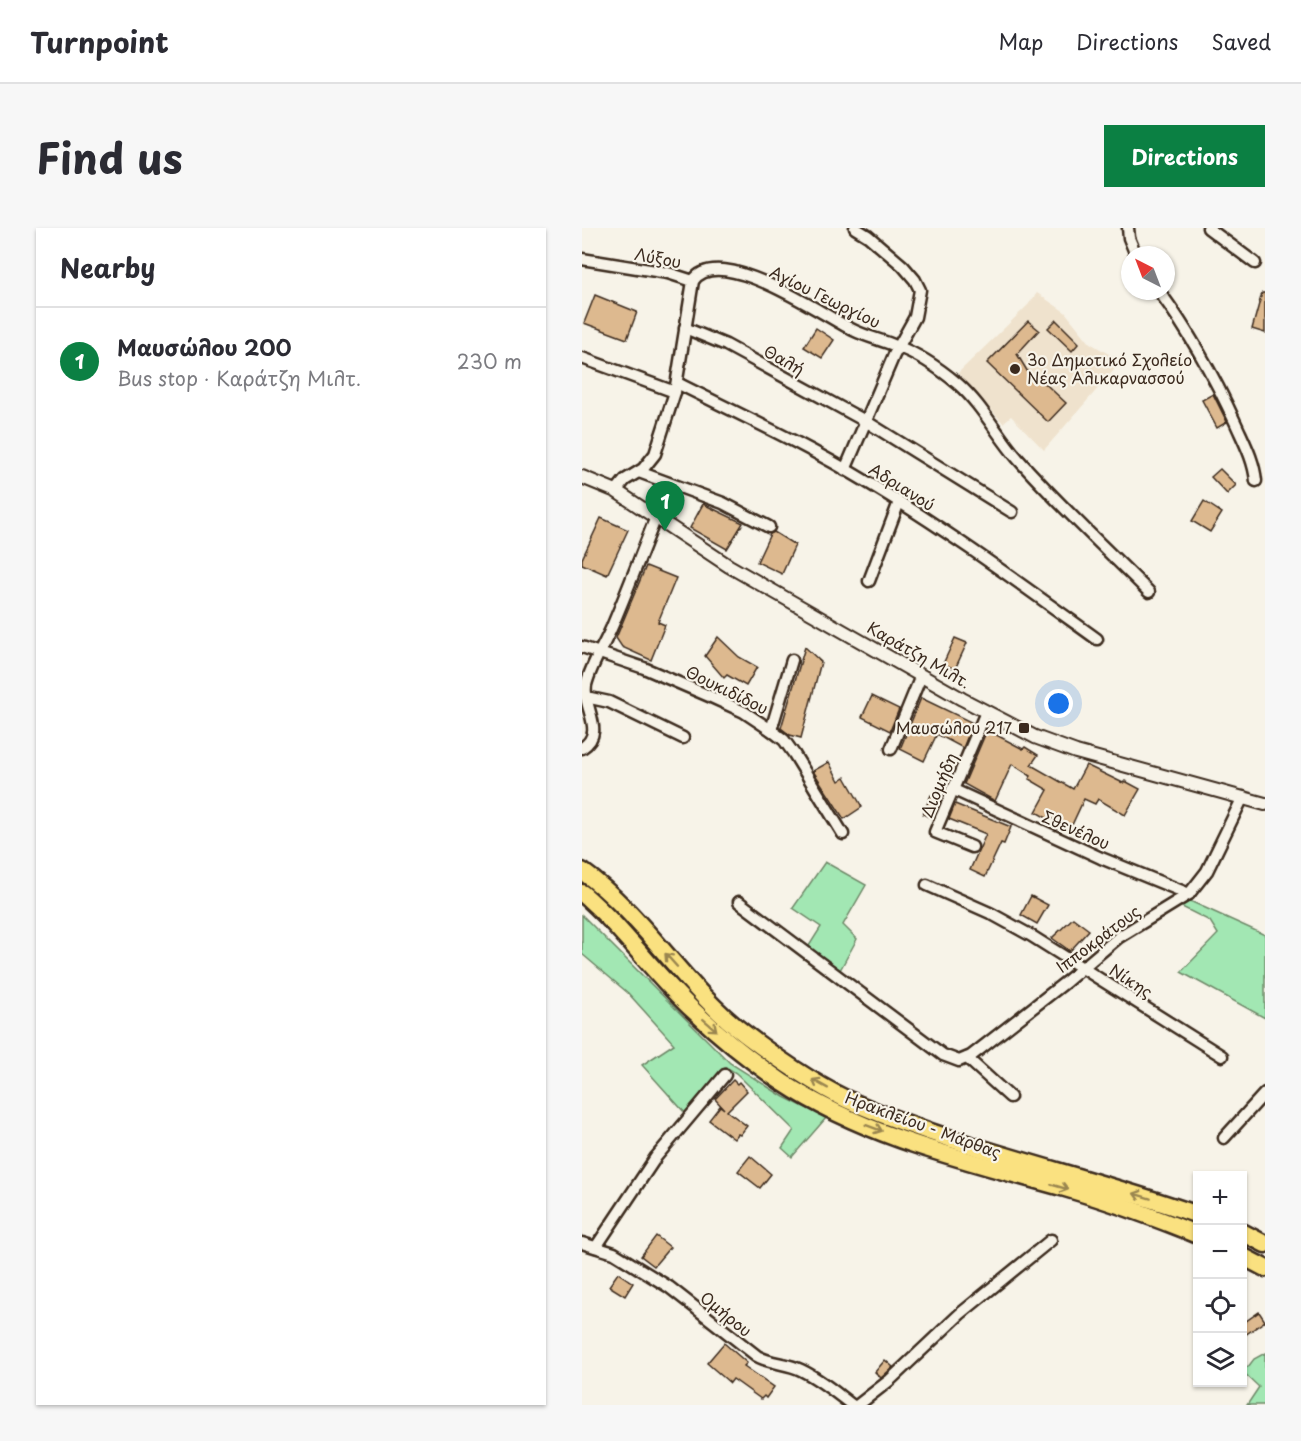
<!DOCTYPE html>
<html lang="en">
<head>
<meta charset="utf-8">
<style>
  body { margin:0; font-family:"Playpen Sans",sans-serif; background:#f7f7f7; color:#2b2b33 }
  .controls { position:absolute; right:18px; bottom:18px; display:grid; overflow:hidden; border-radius:0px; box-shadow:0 2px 4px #0004 }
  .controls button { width:54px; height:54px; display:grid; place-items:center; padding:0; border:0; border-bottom:2px solid #e1e1e2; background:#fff; color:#2b2b33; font:30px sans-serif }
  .compass { position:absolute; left:539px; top:18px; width:54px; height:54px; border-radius:50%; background:#fff; box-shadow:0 2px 4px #0004; rotate:318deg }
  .you { position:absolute; left:477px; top:476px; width:21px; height:21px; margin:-15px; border:4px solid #fff; border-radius:50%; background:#1a73e8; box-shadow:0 0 0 9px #1a73e833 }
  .badge { display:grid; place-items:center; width:39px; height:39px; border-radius:50%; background:#0b8043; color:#fff; font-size:20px; font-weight:700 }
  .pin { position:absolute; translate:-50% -50px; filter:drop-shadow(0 2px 3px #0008) }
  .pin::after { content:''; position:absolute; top:32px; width:21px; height:18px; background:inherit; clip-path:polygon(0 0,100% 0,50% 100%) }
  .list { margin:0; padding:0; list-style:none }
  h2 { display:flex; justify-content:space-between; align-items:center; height:78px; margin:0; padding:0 24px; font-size:26px }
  h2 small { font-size:20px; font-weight:400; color:#7c7c81 }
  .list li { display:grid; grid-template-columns:39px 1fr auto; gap:18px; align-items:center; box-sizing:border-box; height:108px; padding:0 24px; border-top:2px solid #e1e1e2 }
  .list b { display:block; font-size:22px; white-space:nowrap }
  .list p { margin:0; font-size:20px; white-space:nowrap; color:#7c7c81 }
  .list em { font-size:20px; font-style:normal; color:#7c7c81 }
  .icon { flex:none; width:33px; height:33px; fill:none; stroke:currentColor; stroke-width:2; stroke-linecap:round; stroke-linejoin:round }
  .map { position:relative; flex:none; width:683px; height:1177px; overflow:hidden; border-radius:0px }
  header { display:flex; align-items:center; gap:36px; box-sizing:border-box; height:84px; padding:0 30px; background:#fff; border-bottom:2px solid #e1e1e2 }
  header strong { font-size:28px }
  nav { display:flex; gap:33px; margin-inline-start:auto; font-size:21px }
  .intro { display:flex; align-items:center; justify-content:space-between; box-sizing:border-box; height:144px; padding:0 36px }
  h1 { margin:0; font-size:42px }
  .button { padding:15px 27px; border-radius:0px; background:#0b8043; color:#fff; font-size:21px; font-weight:700 }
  main { display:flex; gap:36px; padding:0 36px }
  aside { flex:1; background:#fff; border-radius:0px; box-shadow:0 2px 4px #0004 }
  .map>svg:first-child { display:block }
  .built { fill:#efe2cd }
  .green { fill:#a2e7b3; stroke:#6e8868; stroke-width:1.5 }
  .building { fill:#ddb98f; stroke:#3b2a1e; stroke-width:1.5 }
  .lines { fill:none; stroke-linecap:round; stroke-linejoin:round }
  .minor-casing { stroke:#3b2a1e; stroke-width:15 }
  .tertiary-casing { stroke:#3b2a1e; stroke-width:16 }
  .primary-casing { stroke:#3b2a1e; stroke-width:21 }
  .minor { stroke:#f7f3e8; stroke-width:10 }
  .tertiary { stroke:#f7f3e8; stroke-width:12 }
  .primary { stroke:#fae180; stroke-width:16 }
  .oneway { stroke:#9a864f }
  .poi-dot { fill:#3b2a1e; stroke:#f7f3e8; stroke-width:2 }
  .labels { text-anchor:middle; stroke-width:4.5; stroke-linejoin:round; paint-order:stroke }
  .street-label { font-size:16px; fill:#3b2a1e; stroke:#f7f3e8 }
  .poi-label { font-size:16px; fill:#3b2a1e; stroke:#f7f3e8; text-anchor:start }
</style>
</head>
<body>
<header>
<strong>Turnpoint</strong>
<nav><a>Map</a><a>Directions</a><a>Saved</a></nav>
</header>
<div class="intro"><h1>Find us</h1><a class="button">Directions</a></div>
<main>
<aside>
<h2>Nearby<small></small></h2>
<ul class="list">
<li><span class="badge">1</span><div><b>Μαυσώλου 200</b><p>Bus stop · Καράτζη Μιλτ.</p></div><em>230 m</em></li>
</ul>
</aside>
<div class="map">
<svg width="683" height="1177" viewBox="0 0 683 1177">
  <rect width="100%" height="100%" fill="#f7f3e8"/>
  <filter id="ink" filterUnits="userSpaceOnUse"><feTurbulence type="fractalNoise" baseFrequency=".0167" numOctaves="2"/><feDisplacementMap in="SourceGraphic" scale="12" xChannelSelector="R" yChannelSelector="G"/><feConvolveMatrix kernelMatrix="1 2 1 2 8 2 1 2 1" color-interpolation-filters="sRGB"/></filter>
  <g filter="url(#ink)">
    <polygon class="built" points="455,65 483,84 508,115 537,132 532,142 462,222 429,188 421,195 376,145 446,77"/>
    <g class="green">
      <polygon points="243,634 284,657 261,697 275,711 257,744 225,721 239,699 211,680"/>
      <polygon points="608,673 683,707 683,790 599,744 636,706 628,693 598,678"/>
      <polygon points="0,687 148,835 202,869 244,890 210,929 200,920 212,902 154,845 144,839 104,886 60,837 92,816 46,765 0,726"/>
      <polygon points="683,1125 683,1177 665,1177 677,1159 661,1144 661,1136 666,1139 672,1131"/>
    </g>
    <g class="building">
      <polygon points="680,65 683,65 683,105 670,101"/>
      <polygon points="13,67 55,84 45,111 2,95"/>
      <polygon points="474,92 497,115 490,123 466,100"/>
      <polygon points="446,93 457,102 435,126 450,151 454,147 484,175 466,194 405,135"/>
      <polygon points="234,100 252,112 240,130 222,119"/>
      <polygon points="631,166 645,194 635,200 620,172"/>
      <polygon points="638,241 654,257 645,266 629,249"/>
      <polygon points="622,273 640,285 628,304 610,293"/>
      <polygon points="121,276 161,295 145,321 108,300"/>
      <polygon points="19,290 46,302 25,347 0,336 0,331"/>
      <polygon points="192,304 213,317 200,346 175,334 188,306"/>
      <polygon points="64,338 94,350 76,394 83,397 69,432 40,419 34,410"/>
      <polygon points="136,409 157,429 175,439 164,458 145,447 142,450 123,428"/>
      <polygon points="373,410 385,415 373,441 361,436"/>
      <polygon points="223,419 239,434 219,510 208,507 199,500"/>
      <polygon points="290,468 317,481 308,503 280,489"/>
      <polygon points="339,470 391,495 381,520 355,506 342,533 318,521"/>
      <polygon points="405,502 441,521 443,519 456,527 449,537 491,561 504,537 541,555 543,553 558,561 543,587 516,571 513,576 502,571 489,599 469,590 468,592 454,584 466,562 447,551 449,548 430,536 413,573 382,556"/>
      <polygon points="247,534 257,553 263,549 280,579 262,591 231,543"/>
      <polygon points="349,567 359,572 349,590 341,586"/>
      <polygon points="373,576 429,599 422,616 419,615 403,649 388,642 404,606 367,591"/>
      <polygon points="449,668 466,677 455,696 439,687"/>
      <polygon points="491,690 507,702 488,723 470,710"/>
      <polygon points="151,852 155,856 157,854 165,863 145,883 165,898 158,907 156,906 152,911 127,892 138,878 142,881 133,871"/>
      <polygon points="168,928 189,946 178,960 156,943"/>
      <polygon points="74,1008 88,1019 72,1038 59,1028"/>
      <polygon points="36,1045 51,1055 43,1068 27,1058"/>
      <polygon points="677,1084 683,1093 660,1109 660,1096"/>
      <polygon points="142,1115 165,1135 162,1138 192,1159 184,1170 182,1168 179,1171 151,1151 148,1155 125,1135"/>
      <polygon points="303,1132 311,1139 299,1150 293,1144"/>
    </g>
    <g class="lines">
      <g class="minor-casing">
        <g id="minor">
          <polyline points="546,0 547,10 554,27"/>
          <polyline points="626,0 673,35"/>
          <polyline points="0,31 86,45 111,53"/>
          <path d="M577,63c31,42 55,85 77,133 8,18 18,36 20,57"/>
          <polyline points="103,100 144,117 285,194 430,284"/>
          <polyline points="0,130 93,164"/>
          <path d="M95,155c64,32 129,62 190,99 79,47 155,103 230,157"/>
          <polyline points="263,242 312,127 333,89 338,62 333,52 321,38 286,8 273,0"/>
          <polyline points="57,244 141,275 187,299"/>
          <path d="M34,263l9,-11 18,-11 12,-15 20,-62 18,-111c26,-39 131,35 160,49 14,7 29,10 43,16 23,8 43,22 62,38 24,21 39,51 60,75 41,46 87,89 131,133"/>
          <polyline points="287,353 317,274"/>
          <polyline points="0,419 62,440 127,468 162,484 189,502 202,512 212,526 261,606"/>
          <polyline points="4,469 27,474 101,510"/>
          <polyline points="189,502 210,432"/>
          <path d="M0,520c25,-16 0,-40 4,-63 5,-20 17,-38 25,-56 16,-37 30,-75 45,-112"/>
          <polyline points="309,521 339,448"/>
          <polyline points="370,561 519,630 607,666"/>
          <polyline points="390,619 353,604 404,484"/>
          <polyline points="345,657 408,685 448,707 640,828"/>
          <polyline points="157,674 361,827 377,833 389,828 485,753 537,709 607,666 625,643 661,569"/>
          <polyline points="385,830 428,869"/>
          <polyline points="642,910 683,865"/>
          <path d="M0,1015l32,10 55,34 88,69c14,8 30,7 44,14 19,9 35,23 51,35"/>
          <polyline points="14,1019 74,929 143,847"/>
          <polyline points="276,1177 308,1152 378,1086 469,1012"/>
        </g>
      </g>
      <g class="tertiary-casing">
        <polyline id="tertiary" points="0,249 34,263 147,338 380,471 453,509 494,524 683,576"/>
      </g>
      <g class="primary-casing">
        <g id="primary">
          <path d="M0,643c63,45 102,117 163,163 34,26 72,53 112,70 110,47 228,71 341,111"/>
          <path d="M0,665c41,35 72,81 112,118 27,26 57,50 88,71 85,56 187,79 283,106 45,13 89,29 133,47"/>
          <polyline points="660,1004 683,1016"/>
          <polyline points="660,1028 683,1040"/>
        </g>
      </g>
      <use href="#minor" class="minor"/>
      <use href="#tertiary" class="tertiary"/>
      <use href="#primary" class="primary"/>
    </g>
    <defs><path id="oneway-shaft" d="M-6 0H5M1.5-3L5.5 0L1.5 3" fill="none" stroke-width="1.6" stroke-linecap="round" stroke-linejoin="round" transform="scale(1.5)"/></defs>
    <g class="oneway">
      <use href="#oneway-shaft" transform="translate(89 732) rotate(-132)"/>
      <use href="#oneway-shaft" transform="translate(128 797) rotate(41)"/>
      <use href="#oneway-shaft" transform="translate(238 856) rotate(-151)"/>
      <use href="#oneway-shaft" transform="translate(292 900) rotate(21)"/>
      <use href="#oneway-shaft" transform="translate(478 959) rotate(16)"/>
      <use href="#oneway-shaft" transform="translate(560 968) rotate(-163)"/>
    </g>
  </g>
  <g class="poi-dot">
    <circle cx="433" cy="141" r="6"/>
    <rect x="436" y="494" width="12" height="12" rx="3"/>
  </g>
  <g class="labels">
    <g class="street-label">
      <text transform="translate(76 30) rotate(11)" y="6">Λύξου</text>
      <text transform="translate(243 69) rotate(26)" y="6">Αγίου Γεωργίου</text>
      <text transform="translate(202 132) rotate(29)" y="6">Θαλή</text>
      <text transform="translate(320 259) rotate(32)" y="6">Αδριανού</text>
      <text transform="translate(337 427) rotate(30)" y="6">Καράτζη Μιλτ.</text>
      <text transform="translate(145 462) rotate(26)" y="6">Θουκιδίδου</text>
      <text transform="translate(357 557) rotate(-67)" y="6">Διομήδη</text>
      <text transform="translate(494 602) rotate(24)" y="6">Σθενέλου</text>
      <text transform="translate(516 711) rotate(-37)" y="6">Ιπποκράτους</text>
      <text transform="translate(549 753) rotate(33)" y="6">Νίκης</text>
      <text transform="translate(341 897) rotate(20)" y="6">Ηρακλείου - Μάρθας</text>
      <text transform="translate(144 1086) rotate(39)" y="6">Ομήρου</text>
    </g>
    <g class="poi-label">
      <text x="445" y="138">3ο Δημοτικό Σχολείο<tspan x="445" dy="18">Νέας Αλικαρνασσού</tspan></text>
      <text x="430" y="506" text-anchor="end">Μαυσώλου 217</text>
    </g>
  </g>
</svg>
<div class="controls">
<button>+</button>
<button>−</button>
<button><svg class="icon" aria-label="locate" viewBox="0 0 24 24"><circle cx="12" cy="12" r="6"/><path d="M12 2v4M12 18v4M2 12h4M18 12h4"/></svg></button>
<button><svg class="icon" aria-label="layers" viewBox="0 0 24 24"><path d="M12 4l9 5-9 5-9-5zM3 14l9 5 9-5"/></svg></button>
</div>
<svg class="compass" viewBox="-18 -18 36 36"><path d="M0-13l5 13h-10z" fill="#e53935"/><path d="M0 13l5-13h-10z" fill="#7c7c81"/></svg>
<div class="you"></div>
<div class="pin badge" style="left:83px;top:303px">1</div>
</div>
</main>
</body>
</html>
